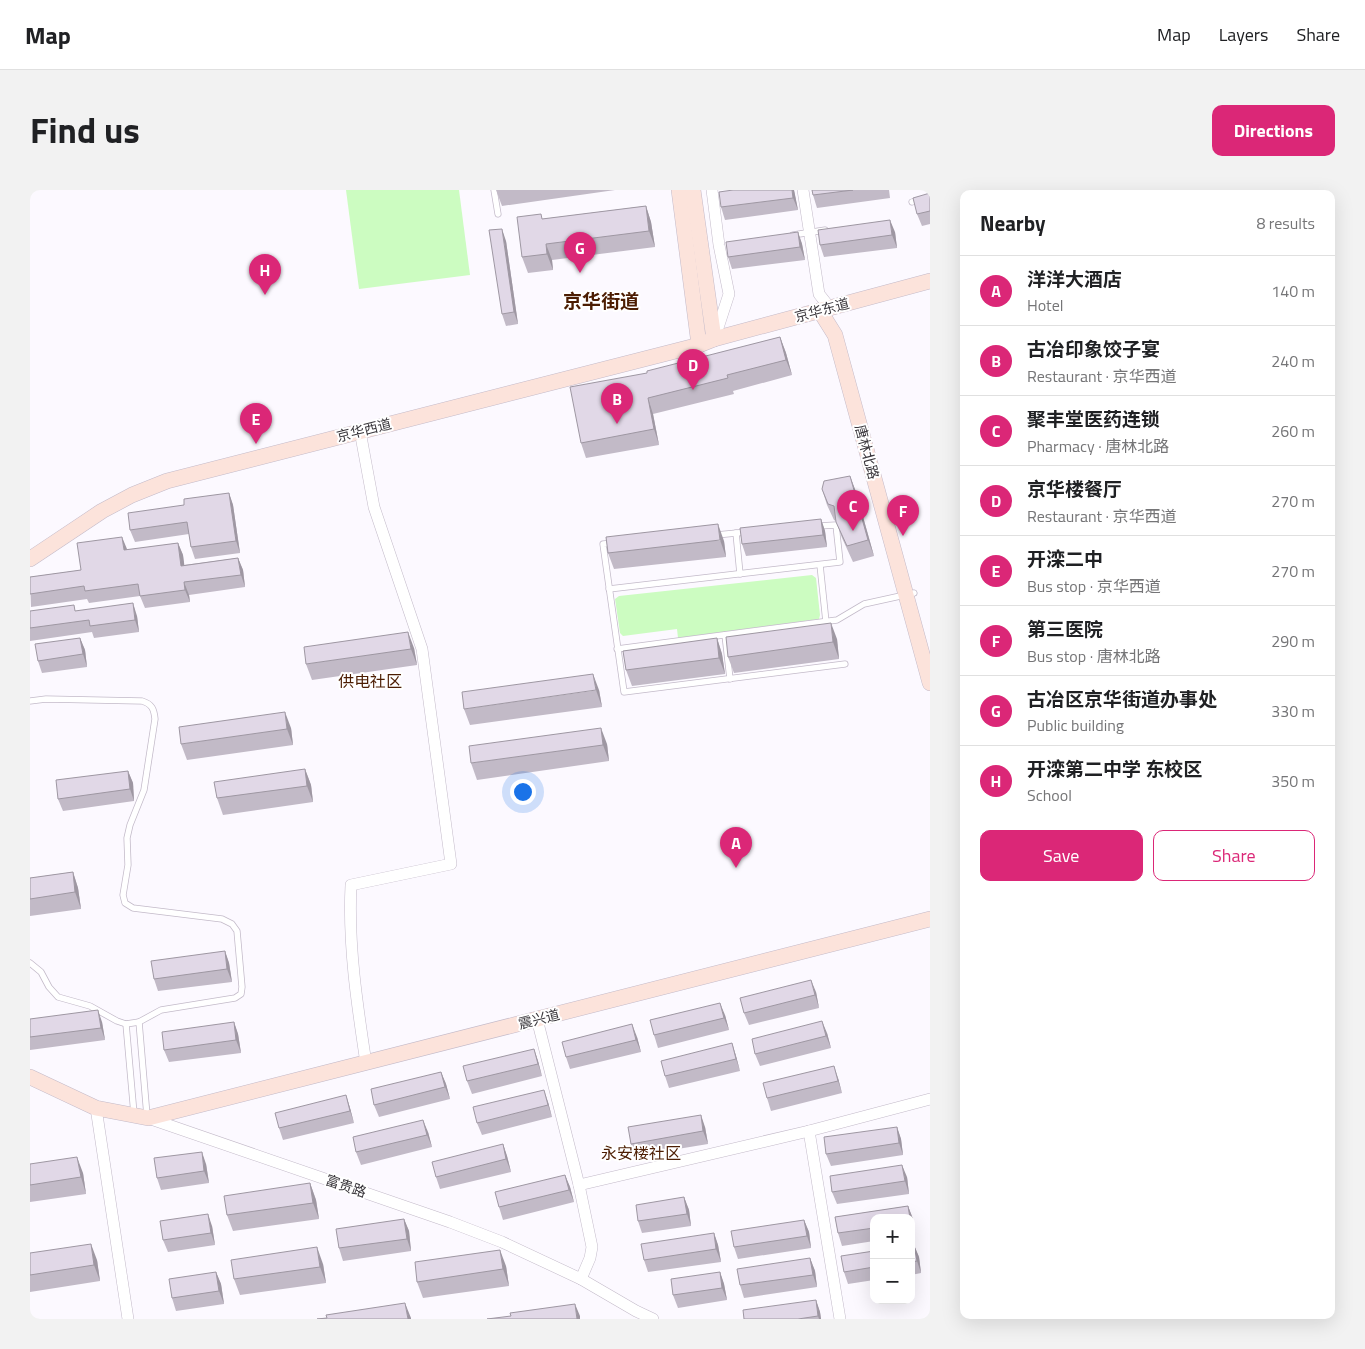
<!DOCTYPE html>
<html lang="en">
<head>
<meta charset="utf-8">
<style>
  body { margin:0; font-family:"Titillium Web","Noto Sans SC",sans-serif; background:#f2f2f2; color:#202124 }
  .controls { position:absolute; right:15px; bottom:15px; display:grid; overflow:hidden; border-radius:10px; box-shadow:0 5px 20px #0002 }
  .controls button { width:45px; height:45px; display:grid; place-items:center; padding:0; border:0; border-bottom:1px solid #e0e0e0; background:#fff; color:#202124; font:25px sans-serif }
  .you { position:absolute; left:492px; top:601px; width:18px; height:18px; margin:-12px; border:4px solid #fff; border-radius:50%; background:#1a73e8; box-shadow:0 0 0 8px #1a73e833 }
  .badge { display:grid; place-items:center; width:32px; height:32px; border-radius:50%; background:#db2777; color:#fff; font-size:16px; font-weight:700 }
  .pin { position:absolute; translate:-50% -41px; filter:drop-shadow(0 1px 2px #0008) }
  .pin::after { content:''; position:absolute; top:26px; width:18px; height:15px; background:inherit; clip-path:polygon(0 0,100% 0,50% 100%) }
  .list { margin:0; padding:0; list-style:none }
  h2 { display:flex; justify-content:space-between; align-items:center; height:65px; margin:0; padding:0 20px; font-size:21px }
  h2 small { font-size:16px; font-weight:400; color:#757577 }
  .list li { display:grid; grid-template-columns:32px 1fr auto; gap:15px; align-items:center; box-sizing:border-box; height:70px; padding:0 20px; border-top:1px solid #e0e0e0 }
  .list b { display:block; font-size:19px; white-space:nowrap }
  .list p { margin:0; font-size:16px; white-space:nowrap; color:#757577 }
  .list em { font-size:16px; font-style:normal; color:#757577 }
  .actions { display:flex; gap:10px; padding:15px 20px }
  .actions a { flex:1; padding:11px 0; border:1px solid #db2777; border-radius:10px; text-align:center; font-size:18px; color:#db2777 }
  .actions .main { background:#db2777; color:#fff }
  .map { position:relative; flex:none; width:900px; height:1129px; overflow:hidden; border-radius:10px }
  header { display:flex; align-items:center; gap:30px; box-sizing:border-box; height:70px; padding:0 25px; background:#fff; border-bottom:1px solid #e0e0e0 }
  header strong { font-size:24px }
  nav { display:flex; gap:28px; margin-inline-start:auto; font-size:18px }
  .intro { display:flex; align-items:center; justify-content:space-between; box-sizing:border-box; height:120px; padding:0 30px }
  h1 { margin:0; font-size:35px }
  .button { padding:12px 22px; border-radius:10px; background:#db2777; color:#fff; font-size:18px; font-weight:700 }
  main { display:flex; gap:30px; padding:0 30px }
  aside { flex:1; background:#fff; border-radius:10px; box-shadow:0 5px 20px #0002 }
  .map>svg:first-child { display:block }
  .green { fill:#ccfcc1 }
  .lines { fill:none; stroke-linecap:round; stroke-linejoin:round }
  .lane-casing { stroke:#c3bac9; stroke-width:7 }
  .street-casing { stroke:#c3bac9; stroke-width:12 }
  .secondary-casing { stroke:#c3bac9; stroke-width:16 }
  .lane { stroke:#fff; stroke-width:5.5 }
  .street { stroke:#fff; stroke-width:11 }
  .secondary { stroke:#fce3db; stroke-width:15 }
  .wall { fill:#c2bac7 }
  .shaded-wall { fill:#9e97a2 }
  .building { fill:#e1d8e7; stroke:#9e97a2 }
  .labels { text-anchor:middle; stroke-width:4; stroke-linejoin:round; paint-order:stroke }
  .street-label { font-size:14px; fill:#3b383d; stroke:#fff }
  .quarter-label { font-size:16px; fill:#4c1d02; stroke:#fff }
  .district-label { font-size:19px; font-weight:bold; fill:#4c1d02; stroke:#fff }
</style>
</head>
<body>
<header>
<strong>Map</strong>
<nav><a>Map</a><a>Layers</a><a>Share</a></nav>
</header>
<div class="intro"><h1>Find us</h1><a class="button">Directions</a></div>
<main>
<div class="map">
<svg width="900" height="1129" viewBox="0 0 900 1129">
  <rect width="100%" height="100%" fill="#fcf9ff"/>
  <g class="green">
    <polygon points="316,0 429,0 440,85 329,99"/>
    <polygon points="782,385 786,388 790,425 789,429 648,448 647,439 593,446 590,443 585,409 589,406"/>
  </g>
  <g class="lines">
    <g class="lane-casing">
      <g id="lane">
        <polyline points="464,0 468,24"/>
        <polyline points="882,12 900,7"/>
        <polyline points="763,45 795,40"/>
        <polyline points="706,343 710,384"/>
        <polyline points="686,345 717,342"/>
        <polyline points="585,353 573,354 594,502 815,474"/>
        <polyline points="790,375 796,432"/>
        <polyline points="579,399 810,372 806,335 788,336"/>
        <polyline points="695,445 700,489"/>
        <polyline points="587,459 807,430 834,414 884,403"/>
        <path d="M0,511l16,-2 96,2c10,3 12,8 13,18l-11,71 -14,35 -3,13 1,27 -5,30 2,8 8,5 89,11 10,5 5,7 5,56 -1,7 -6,4 -74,12 -22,12 -13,2 -9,-3 -27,-15 -32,-9 -9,-10 -8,-15 -11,-9"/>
        <polyline points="109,832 117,926"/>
        <polyline points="96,834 104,924"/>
      </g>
    </g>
    <g class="street-casing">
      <g id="street">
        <polyline points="682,0 689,55 699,104 685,147"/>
        <polyline points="773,0 789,104 800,118"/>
        <path d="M330,241l14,76 48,142 29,215 -100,21c-3,60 6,119 15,178"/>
        <polyline points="507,829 549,995 562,1057 560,1068 551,1089"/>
        <polyline points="66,918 98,1129"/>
        <polyline points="118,928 420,1032 472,1052 551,1089 606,1121 623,1129"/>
        <polyline points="549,995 779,941"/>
        <polyline points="810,1129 779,941 900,909"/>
      </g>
    </g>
    <g class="secondary-casing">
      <g id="secondary">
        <polyline points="649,0 669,155"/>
        <polyline points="663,0 684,149"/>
        <polyline points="790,121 805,145 900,493"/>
        <polyline points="0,369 72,321 102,305 137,291 669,155 684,149 900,91"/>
        <polyline points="0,887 66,918 118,928 900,729"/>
      </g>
    </g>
    <use href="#lane" class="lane"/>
    <use href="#street" class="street"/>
    <use href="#secondary" class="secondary"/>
  </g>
  <g class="wall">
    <polygon points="466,0 585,0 472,16"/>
    <polygon points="703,0 764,0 768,20 695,30 691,17"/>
    <polygon points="782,0 859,0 860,8 787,18 783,5"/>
    <polygon points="900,3 900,34 892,36 887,24"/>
    <polygon points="616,16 621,32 625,57 522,70 523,80 498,83 492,67 513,29"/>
    <polygon points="768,42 772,54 775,70 702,79 698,67"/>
    <polygon points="865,42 867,58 794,67 790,55"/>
    <polygon points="476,51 488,134 476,136 472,124"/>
    <polygon points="750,147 756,163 762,185 703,201 704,204 623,224 629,255 556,268 551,253 617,183"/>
    <polygon points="820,286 826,302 844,366 823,372 812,348 806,331 804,330 797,315 792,299"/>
    <polygon points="199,303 203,315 210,363 165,369 161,357 159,344 105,352 100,340"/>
    <polygon points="791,329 795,341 797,357 716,366 712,354"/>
    <polygon points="576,347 694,351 696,367 584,379 578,363"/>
    <polygon points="148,353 153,365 154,375 208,368 213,380 215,397 159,405 160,412 115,418 110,406 59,413 57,409 1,417 0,387 51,380 97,360"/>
    <polygon points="47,421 107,426 109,442 64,448 62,442 0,451 0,428"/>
    <polygon points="50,448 55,460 57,477 12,483 8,471"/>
    <polygon points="687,448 692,464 695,484 602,496 596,480"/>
    <polygon points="807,449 809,469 704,483 698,467"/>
    <polygon points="384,458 387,475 282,490 276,474"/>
    <polygon points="569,500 572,517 440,535 434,519"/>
    <polygon points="261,538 263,555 157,570 151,554"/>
    <polygon points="577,554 579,571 447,590 441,573"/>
    <polygon points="275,579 281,595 283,612 193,625 187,608"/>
    <polygon points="98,581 103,593 104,611 33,621 28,609"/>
    <polygon points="43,682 48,698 51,719 0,726 0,688"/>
    <polygon points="195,761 199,773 202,792 128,801 124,789"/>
    <polygon points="786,802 789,818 719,835 714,823"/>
    <polygon points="695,825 699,840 628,858 624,845"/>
    <polygon points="0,829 72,832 75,850 0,860"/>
    <polygon points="204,832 208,844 211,863 139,872 134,860"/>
    <polygon points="797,843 801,858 730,876 725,864"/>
    <polygon points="607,847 611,862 540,879 536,867"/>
    <polygon points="702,853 706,866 710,881 639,898 635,886"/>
    <polygon points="504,859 508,871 512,886 442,904 437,891"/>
    <polygon points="411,882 416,894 420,909 349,927 344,915"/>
    <polygon points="808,888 812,903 741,921 737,908"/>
    <polygon points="316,905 320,918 324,933 253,950 249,938"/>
    <polygon points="518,912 522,927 452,945 447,933"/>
    <polygon points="675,937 678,954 605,966 601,954"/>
    <polygon points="867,937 871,949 873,965 801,976 796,964"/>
    <polygon points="398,942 402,957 331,975 326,962"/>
    <polygon points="473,954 477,966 481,982 410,999 406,987"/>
    <polygon points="0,974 53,983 56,1004 0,1012"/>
    <polygon points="176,974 179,993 131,1000 127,988"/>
    <polygon points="535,985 540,997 544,1012 473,1030 469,1017"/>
    <polygon points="877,987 879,1004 807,1014 802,1002"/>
    <polygon points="280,993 286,1010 289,1029 203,1041 197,1025"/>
    <polygon points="654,1007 659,1020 661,1036 612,1043 608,1031"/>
    <polygon points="878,1016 883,1029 885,1045 881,1045 881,1028 844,1028 844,1051 812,1056 808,1043 805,1027"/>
    <polygon points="374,1029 379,1041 381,1061 313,1071 309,1058"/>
    <polygon points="774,1030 779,1042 781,1058 708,1069 704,1057"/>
    <polygon points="182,1036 185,1055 138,1062 133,1050"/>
    <polygon points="684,1043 688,1055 691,1072 618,1082 614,1070"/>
    <polygon points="881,1055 884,1055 889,1067 891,1083 881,1085"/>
    <polygon points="844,1061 844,1090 818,1094 814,1082"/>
    <polygon points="0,1063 67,1070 70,1091 0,1102"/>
    <polygon points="780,1068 785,1081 787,1097 714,1108 710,1095"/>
    <polygon points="293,1074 296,1093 210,1105 204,1089"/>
    <polygon points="476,1076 479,1096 393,1108 387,1092"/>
    <polygon points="186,1082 191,1094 194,1114 146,1121 142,1108"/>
    <polygon points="690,1082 694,1094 697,1110 648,1118 643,1105"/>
    <polygon points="786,1110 790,1122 791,1129 714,1129"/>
  </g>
  <g class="shaded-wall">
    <polygon points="762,0 764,0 768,20 763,8"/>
    <polygon points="616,16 621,32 625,57 619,41"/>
    <polygon points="860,30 865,42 867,58 862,45"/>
    <polygon points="472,39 476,51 488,134 484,122"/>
    <polygon points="768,42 772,54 775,70 770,57"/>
    <polygon points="516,54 522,70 523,80 517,64"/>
    <polygon points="750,147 756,163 762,185 756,170"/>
    <polygon points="618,208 623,224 629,255 624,239"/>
    <polygon points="820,286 826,302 844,366 838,350"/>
    <polygon points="199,303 203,315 210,363 206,351"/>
    <polygon points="791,329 795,341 797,357 793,345"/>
    <polygon points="688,334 694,351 696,367 690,350"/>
    <polygon points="92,347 97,359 99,373 94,360"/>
    <polygon points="148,353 153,365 156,388 151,376"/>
    <polygon points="208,368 213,380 215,397 211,385"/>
    <polygon points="154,392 159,405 160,412 155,400"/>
    <polygon points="103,413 107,426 109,442 105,430"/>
    <polygon points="801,433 807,449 809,469 803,452"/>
    <polygon points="378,442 384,458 387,475 381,459"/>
    <polygon points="50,448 55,460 57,477 53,464"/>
    <polygon points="687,448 692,464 695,484 689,468"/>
    <polygon points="563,484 569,500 572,517 566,500"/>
    <polygon points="255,522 261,538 263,555 257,539"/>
    <polygon points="571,538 577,554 579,571 573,555"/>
    <polygon points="275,579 281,595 283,612 277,596"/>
    <polygon points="98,581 103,593 104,611 100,599"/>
    <polygon points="43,682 48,698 51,719 45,702"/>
    <polygon points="195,761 199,773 202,792 197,779"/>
    <polygon points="781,790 786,802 789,818 785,805"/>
    <polygon points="690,813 695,825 699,840 694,828"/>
    <polygon points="68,820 72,832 75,850 71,838"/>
    <polygon points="792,831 797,843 801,858 796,846"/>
    <polygon points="204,832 208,844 211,863 206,850"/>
    <polygon points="602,834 607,847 611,862 606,850"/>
    <polygon points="702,853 706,866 710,881 706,869"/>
    <polygon points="504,859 508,871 512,886 508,874"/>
    <polygon points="804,876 808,888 812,903 808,891"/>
    <polygon points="411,882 416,894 420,909 415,897"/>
    <polygon points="514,900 518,912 522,927 518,915"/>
    <polygon points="316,905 320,918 324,933 320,921"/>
    <polygon points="671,925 675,937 678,954 673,941"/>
    <polygon points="393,930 398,942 402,957 397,945"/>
    <polygon points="867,937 871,949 873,965 869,953"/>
    <polygon points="473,954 477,966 481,982 476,969"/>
    <polygon points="172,962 176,974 179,993 174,981"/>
    <polygon points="47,967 53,983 56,1004 51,987"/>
    <polygon points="872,975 877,987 879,1004 875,991"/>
    <polygon points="535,985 540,997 544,1012 539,1000"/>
    <polygon points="280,993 286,1010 289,1029 283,1013"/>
    <polygon points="654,1007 659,1020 661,1036 657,1024"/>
    <polygon points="878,1016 883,1029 885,1045 881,1034 881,1028 880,1028"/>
    <polygon points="178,1024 182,1036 185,1055 181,1043"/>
    <polygon points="374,1029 379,1041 381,1061 377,1049"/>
    <polygon points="774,1030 779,1042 781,1058 777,1046"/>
    <polygon points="684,1043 688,1055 691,1072 686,1059"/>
    <polygon points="61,1054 67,1070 70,1091 64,1075"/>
    <polygon points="884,1055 889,1067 891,1083 887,1071"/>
    <polygon points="287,1057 293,1074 296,1093 290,1077"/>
    <polygon points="470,1060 476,1076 479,1096 473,1079"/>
    <polygon points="780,1068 785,1081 787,1097 783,1085"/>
    <polygon points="186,1082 191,1094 194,1114 189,1101"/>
    <polygon points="690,1082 694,1094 697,1110 692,1098"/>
    <polygon points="786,1110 790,1122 791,1129 789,1129 788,1126"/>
    <polygon points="375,1113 381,1128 381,1129 378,1129"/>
    <polygon points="545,1114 550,1126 550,1129 547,1129"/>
  </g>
  <g class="building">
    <polygon points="703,0 762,0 763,8 691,17 689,2"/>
    <polygon points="782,0 823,0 783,5"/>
    <polygon points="900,3 900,21 887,24 883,8"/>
    <polygon points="616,16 619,41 516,54 517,64 492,67 487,27 511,24 512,29"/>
    <polygon points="860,30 862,45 790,55 788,40"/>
    <polygon points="472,39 484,122 472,124 459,40"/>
    <polygon points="768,42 770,57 698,67 696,52"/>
    <polygon points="750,147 756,170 697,185 698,188 618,208 624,239 551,253 540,197 617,183 617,181"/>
    <polygon points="820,286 838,350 817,356 806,332 804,316 798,314 792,299 794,291"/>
    <polygon points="199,303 206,351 161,357 157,332 100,340 98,323 154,315 154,309"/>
    <polygon points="791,329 793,345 712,354 710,338"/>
    <polygon points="688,334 690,350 578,363 576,347"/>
    <polygon points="92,347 94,360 148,353 151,376 208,368 211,385 154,392 155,400 110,406 108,394 55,401 54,396 0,404 0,387 51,380 47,353"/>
    <polygon points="103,413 105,430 60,436 59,430 0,438 0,421 44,415 45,421"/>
    <polygon points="801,433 803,452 698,467 696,447"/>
    <polygon points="378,442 381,459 276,474 274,457"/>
    <polygon points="50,448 53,464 8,471 5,454"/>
    <polygon points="687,448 689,468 596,480 593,461"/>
    <polygon points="563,484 566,500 434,519 432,502"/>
    <polygon points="255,522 257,539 151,554 149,537"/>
    <polygon points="571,538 573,555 441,573 439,556"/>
    <polygon points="275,579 277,596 187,608 184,592"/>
    <polygon points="98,581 100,599 28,609 26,590"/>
    <polygon points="43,682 45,702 0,709 0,688"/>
    <polygon points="195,761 197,779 124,789 121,771"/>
    <polygon points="781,790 785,805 714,823 710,808"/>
    <polygon points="690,813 694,828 624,845 620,830"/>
    <polygon points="68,820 71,838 0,847 0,829"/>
    <polygon points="792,831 796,846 725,864 722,849"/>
    <polygon points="204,832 206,850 134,860 132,842"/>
    <polygon points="602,834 606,850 536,867 532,852"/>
    <polygon points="702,853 706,869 635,886 631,871"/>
    <polygon points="504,859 508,874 437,891 433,876"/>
    <polygon points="804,876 808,891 737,908 733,893"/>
    <polygon points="411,882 415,897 344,915 341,899"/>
    <polygon points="514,900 518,915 447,933 443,917"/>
    <polygon points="316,905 320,921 249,938 245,923"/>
    <polygon points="671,925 673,941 601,954 598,937"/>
    <polygon points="393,930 397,945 326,962 323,947"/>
    <polygon points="867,937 869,953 796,964 794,947"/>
    <polygon points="473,954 476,969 406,987 402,972"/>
    <polygon points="172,962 174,981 127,988 124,968"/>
    <polygon points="47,967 51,987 0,995 0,974"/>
    <polygon points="872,975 875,991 802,1002 800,986"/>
    <polygon points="535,985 539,1000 469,1017 465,1002"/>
    <polygon points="280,993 283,1013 197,1025 194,1006"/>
    <polygon points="654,1007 657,1024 608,1031 606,1015"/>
    <polygon points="878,1016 880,1028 844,1028 844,1038 808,1043 805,1027"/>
    <polygon points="178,1024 181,1043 133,1050 130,1031"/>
    <polygon points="374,1029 377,1049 309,1058 306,1039"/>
    <polygon points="774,1030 777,1046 704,1057 701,1041"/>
    <polygon points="684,1043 686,1059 614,1070 611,1054"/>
    <polygon points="61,1054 64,1075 0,1085 0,1063"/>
    <polygon points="881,1055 884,1055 887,1071 881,1072"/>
    <polygon points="287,1057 290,1077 204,1089 201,1070"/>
    <polygon points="470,1060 473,1079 387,1092 385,1072"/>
    <polygon points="844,1061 844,1077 814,1082 811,1066"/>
    <polygon points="780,1068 783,1085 710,1095 707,1079"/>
    <polygon points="186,1082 189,1101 142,1108 139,1089"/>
    <polygon points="690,1082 692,1098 643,1105 641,1089"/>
    <polygon points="786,1110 788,1126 768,1129 714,1129 713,1120"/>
    <polygon points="375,1113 378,1129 287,1129 297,1128 296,1125"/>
    <polygon points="545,1114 547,1129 457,1129 481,1126 480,1123"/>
  </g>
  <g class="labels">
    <g class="street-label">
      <text transform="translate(792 120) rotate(-15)" y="5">京华东道</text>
      <text transform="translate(334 240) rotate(-14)" y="5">京华西道</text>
      <text transform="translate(837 262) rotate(75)" y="5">唐林北路</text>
      <text transform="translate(509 829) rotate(-14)" y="5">震兴道</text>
      <text transform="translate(316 996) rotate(19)" y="5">富贵路</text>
    </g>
    <g class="quarter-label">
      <text x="340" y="497">供电社区</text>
      <text x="611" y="969">永安楼社区</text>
    </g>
    <g class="district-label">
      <text x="571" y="118">京华街道</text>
    </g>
  </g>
</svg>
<div class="controls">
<button>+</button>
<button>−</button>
</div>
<div class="you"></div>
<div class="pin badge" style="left:706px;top:678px">A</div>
<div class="pin badge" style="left:587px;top:234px">B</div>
<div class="pin badge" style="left:823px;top:341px">C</div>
<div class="pin badge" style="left:663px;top:200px">D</div>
<div class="pin badge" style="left:226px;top:254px">E</div>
<div class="pin badge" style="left:873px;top:346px">F</div>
<div class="pin badge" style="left:550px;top:83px">G</div>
<div class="pin badge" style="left:235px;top:105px">H</div>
</div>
<aside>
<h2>Nearby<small>8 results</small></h2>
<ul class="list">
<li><span class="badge">A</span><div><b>洋洋大酒店</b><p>Hotel</p></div><em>140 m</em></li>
<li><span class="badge">B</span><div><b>古冶印象饺子宴</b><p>Restaurant · 京华西道</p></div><em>240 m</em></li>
<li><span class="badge">C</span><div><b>聚丰堂医药连锁</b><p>Pharmacy · 唐林北路</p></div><em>260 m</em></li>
<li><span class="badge">D</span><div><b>京华楼餐厅</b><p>Restaurant · 京华西道</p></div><em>270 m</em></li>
<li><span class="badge">E</span><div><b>开滦二中</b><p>Bus stop · 京华西道</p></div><em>270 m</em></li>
<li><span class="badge">F</span><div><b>第三医院</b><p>Bus stop · 唐林北路</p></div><em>290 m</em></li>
<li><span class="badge">G</span><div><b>古冶区京华街道办事处</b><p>Public building</p></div><em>330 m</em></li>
<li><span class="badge">H</span><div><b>开滦第二中学 东校区</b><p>School</p></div><em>350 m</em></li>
</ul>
<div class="actions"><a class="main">Save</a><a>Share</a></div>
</aside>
</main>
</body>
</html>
